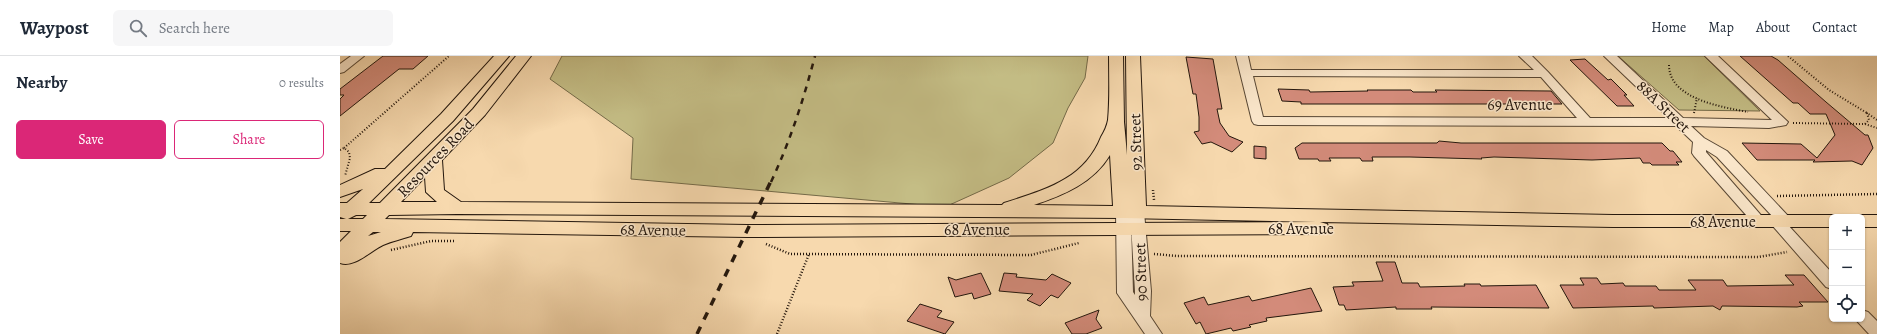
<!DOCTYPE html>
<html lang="en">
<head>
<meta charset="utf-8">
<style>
  body { margin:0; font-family:Alegreya,serif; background:#f6f6f7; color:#1f2937 }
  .controls { position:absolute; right:12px; bottom:12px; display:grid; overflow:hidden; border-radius:6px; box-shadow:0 1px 3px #0004 }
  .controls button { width:36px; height:36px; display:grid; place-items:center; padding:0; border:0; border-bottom:1px solid #e0e1e3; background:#fff; color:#1f2937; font:20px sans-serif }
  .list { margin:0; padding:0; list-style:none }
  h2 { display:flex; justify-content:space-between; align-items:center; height:52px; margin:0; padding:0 16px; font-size:17px }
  h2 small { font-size:13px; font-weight:400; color:#747a83 }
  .actions { display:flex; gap:8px; padding:12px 16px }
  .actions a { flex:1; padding:9px 0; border:1px solid #db2777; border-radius:6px; text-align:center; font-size:14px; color:#db2777 }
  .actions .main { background:#db2777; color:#fff }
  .icon { flex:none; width:22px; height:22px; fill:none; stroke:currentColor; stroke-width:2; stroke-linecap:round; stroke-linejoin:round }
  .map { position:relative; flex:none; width:1537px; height:278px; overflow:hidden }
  header { display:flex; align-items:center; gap:24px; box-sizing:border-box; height:56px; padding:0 20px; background:#fff; border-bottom:1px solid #e0e1e3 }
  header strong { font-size:19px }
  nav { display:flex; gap:22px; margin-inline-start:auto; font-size:14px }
  .search { width:280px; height:36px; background:#f6f6f7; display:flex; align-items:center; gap:10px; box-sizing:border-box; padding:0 14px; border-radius:6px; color:#747a83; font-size:15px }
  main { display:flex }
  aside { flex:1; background:#fff }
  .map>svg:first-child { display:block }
  .green { fill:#c4bd85; stroke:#746a48 }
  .building { fill:#d38b7a; stroke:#23160c }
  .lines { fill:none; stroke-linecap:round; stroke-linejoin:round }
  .minor-casing { stroke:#584734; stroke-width:2 }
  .major-casing { stroke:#23160c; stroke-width:2 }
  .path-far1 { stroke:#23160c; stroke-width:2; stroke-dasharray:1 2; stroke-linecap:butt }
  .path { stroke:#23160c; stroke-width:2.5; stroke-dasharray:1 2; stroke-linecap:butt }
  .minor { fill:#fae6ca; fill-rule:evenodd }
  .major { fill:#f7d9ae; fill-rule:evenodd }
  .rail-far1 { stroke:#23160c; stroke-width:2.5; stroke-dasharray:6 6; stroke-linecap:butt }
  .rail { stroke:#23160c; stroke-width:3.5; stroke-dasharray:8 8; stroke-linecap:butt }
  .labels { text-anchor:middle; stroke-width:3; stroke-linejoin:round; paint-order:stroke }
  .street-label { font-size:16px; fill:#23160c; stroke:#fae6ca }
</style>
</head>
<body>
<header>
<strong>Waypost</strong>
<div class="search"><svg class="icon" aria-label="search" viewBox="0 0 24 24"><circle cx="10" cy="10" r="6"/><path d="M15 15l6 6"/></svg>Search here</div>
<nav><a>Home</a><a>Map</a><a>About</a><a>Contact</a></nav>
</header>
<main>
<aside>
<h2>Nearby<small>0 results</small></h2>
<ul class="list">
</ul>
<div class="actions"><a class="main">Save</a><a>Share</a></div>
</aside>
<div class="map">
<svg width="1537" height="278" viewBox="0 0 1537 278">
  <rect width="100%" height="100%" fill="#f7d9ae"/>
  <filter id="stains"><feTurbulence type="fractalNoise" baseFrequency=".005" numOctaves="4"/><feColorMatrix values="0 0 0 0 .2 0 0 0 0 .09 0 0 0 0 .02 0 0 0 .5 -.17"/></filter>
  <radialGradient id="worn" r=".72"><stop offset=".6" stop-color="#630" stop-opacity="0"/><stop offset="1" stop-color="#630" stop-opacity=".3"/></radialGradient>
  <g class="green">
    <polygon points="222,0 748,0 745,22 728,52 713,87 669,122 605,151 291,123 293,82 210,23"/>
    <polygon points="1278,0 1364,0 1420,55 1339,54"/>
  </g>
  <g class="building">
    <polygon points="43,0 88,0 73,13 59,13 0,60 0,43 4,39 0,39 0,33"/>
    <polygon points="1400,0 1431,0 1438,4 1486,46 1525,79 1528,79 1533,92 1522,109 1512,105 1473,106 1475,104 1417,104 1402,87 1461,88 1477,102 1495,79 1486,58 1470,58 1458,47 1453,47"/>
    <polygon points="846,1 873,3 882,53 877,53 880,67 889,80 903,86 892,96 871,86 862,88 854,76 859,75 859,61 856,38 853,38"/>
    <polygon points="1245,3 1268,24 1271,23 1287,39 1284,39 1294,50 1277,50 1230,4"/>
    <polygon points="938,33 969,34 970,36 1028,35 1027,34 1071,34 1073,36 1097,36 1095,34 1211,35 1222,48 961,48 961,46 942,45"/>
    <polygon points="1099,85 1121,87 1322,87 1330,95 1333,95 1342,106 1336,106 1339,109 1312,109 1310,107 1303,107 1300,102 1252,104 1154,101 1141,102 1142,103 1070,101 1032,101 1033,105 1022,105 1020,102 989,102 991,105 979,105 978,103 959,103 955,92 962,87 1097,87"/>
    <polygon points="914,90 926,91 926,103 914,102"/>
    <polygon points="1036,206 1055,206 1062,227 1078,227 1080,231 1125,230 1124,228 1140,228 1141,230 1196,229 1209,252 1091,251 1092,253 1056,253 1056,251 1006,254 1004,249 999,249 993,231 1014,230 1012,226 1043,225"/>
    <polygon points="641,217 651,238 634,243 632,237 615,241 608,221 616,224"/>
    <polygon points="664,217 677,218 676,221 706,224 712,218 731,227 718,242 711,239 700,250 687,244 693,238 659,235"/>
    <polygon points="1445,219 1464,219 1488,246 1459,246 1463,250 1457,251 1382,250 1380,254 1373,250 1314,252 1313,250 1233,252 1220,229 1244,229 1240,222 1257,222 1261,228 1283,227 1285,230 1316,230 1319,234 1356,234 1348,224 1383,224 1387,230 1454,229"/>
    <polygon points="971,232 982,255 926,262 927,265 909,269 911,271 893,275 891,272 866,278 860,266 856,268 844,247 864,241 868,249 909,240 912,245"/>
    <polygon points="580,248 602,255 597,261 614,266 605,278 567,265"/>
    <polygon points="759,254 756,263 762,272 746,278 732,278 725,267"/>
  </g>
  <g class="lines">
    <g class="minor-casing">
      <g id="minor">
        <polygon points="11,0 24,0 4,16 0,17 0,8"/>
        <path d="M896,0h12l3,14h283l-15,-14h13l16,16 42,46h79l-65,-62h13l66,62 89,2 -67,-64h13l70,66 -2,3 -17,3 -78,-2 13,12 23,13 63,67 2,3 -4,4 44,48v16l-6,-2 -55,-63 -2,-3 4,-4 -56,-60 -11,-7v2l60,69 -2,3 -5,2 -5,-2 -60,-68 -2,-3 1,-11 -17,-16 -418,-1 -4,-1 -2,-3zM913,20l288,1 36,41 -314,-1z"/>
        <path d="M783,151l5,2 2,3 2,-3 5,-2 5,2 2,3 7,79 -1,25 12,18h-17l-28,-41 -1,-81 2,-3zM791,167l4,68v4l-2,-3z"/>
        <polygon points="1522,254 1528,256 1537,265 1537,278 1529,278 1516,264 1515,263 1522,263"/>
      </g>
    </g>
    <g class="major-casing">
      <g id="major">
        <path d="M154,0h15l-56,65 -84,82h11l93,-94 43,-53h15l-46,59 -43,45 2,30 17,12 541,3 2,-2c40,-13 80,-23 97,-66 3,-5 6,-11 7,-17 2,-21 1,-43 1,-64h14l1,66 3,33 -1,-99h14l6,150 467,9h219l7,2h-7v10h-219l-293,-5 7,2 2,4 -2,4 -7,2 -573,3 -334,-5 -2,4c-9,3 -19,5 -28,9 -13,6 -28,23 -43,18v-21l11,-11h-11v-12h6l-6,-2v-14h7l16,-14 -23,8v-12l35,-16h10l56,-55zM770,99l3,51 -79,-1c30,-10 59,-22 76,-50zM85,121l1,15 11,10h-36zM117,158l666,4 193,4 -569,3 -362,-6 4,-4zM16,159h11l-4,4h-15zM33,176h8l-13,4z"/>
        <polygon points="1522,159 1537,159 1537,171 1522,171 1522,161 1515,161"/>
      </g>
    </g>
    <g class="path-far1">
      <polyline points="1448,0 1489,34 1527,57"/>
      <path d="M1329,9c0,34 53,42 79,47"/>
      <polyline points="1354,57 1357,42"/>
      <polyline points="1453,67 1525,68 1537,72"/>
      <polyline points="1525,68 1529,64 1527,57 1537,64"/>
      <polyline points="4,92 109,0"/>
      <polyline points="0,94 4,92 9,96 10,102 5,120"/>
    </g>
    <g class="path">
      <polyline points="813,134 814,144"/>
      <polyline points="1437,140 1537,138"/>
      <polyline points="426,188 450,198 691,199 739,187"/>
      <polyline points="51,194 91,185 115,185"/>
      <polyline points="814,198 837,200 1418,201 1447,196"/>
      <polyline points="437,278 469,198"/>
    </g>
    <use href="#minor" class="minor"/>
    <use href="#major" class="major"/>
    <path class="rail-far1" d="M431,126c20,-43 32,-81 44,-126"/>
    <polyline class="rail" points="357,278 431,125"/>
  </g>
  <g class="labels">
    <g class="street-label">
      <text x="1180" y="54">69 Avenue</text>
      <text transform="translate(1324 50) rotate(44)" y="6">88A Street</text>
      <text transform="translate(795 86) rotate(-92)" y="6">92 Street</text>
      <text transform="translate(95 101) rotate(-46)" y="6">Resources Road</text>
      <text x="1383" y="171">68 Avenue</text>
      <text x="961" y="178">68 Avenue</text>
      <text transform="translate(313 173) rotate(1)" y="6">68 Avenue</text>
      <text x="637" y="179">68 Avenue</text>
      <text transform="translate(800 216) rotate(-92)" y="6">90 Street</text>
    </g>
  </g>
  <rect width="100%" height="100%" filter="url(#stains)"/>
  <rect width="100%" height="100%" fill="url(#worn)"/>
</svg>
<div class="controls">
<button>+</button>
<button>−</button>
<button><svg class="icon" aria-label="locate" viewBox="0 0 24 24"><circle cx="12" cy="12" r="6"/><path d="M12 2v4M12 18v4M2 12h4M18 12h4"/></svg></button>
</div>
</div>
</main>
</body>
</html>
